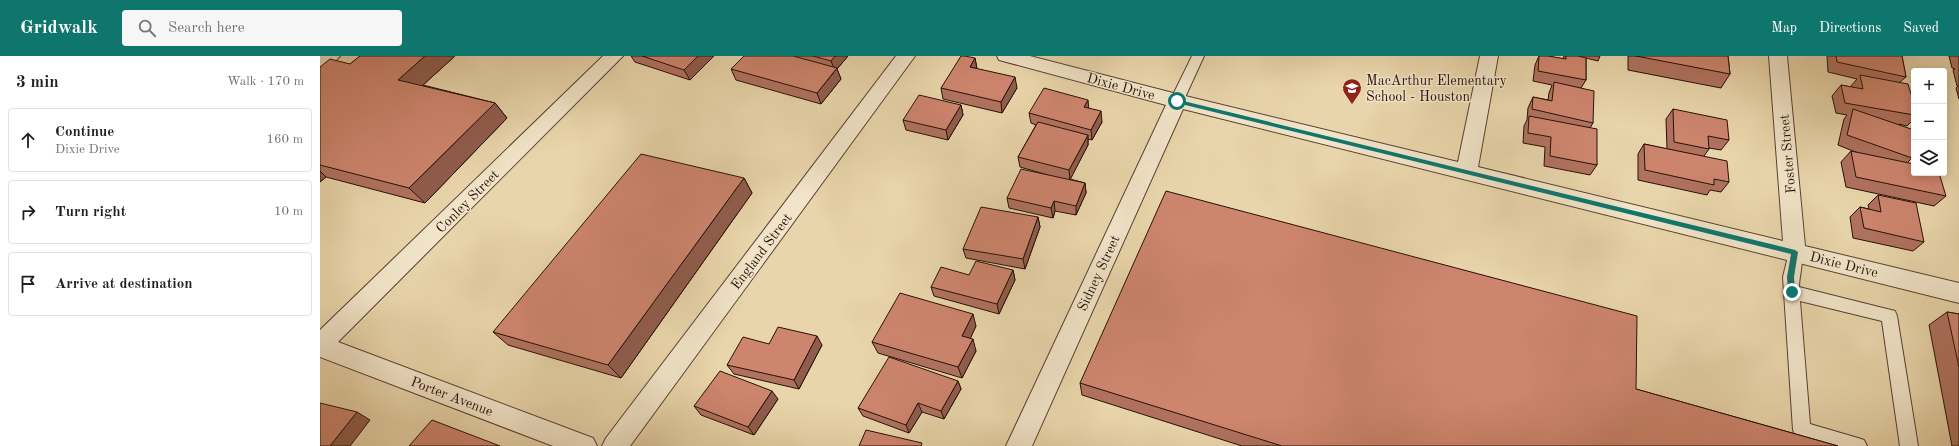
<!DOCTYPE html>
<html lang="en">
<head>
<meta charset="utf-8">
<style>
  body { margin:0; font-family:"Old Standard TT",serif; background:#f6f6f6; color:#202124 }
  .controls { position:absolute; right:12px; top:12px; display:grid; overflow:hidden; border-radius:4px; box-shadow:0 2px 10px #0003 }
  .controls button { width:36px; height:36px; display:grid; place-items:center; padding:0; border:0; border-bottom:1px solid #e0e0e0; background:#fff; color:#202124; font:20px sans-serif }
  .stop { position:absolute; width:12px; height:12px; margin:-9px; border:3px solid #0f766e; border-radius:50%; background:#fff }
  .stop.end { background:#0f766e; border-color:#fff; box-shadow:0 1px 4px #0008 }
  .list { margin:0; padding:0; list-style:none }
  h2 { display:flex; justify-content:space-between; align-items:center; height:52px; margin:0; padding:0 16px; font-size:17px }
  h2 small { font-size:13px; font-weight:400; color:#757577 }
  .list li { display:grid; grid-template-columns:26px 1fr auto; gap:12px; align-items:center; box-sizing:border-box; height:64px; margin:0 8px 8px; padding:0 8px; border:1px solid #e0e0e0; border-radius:4px }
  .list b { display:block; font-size:15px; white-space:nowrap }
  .list p { margin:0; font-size:13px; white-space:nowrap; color:#757577 }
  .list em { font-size:13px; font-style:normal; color:#757577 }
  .icon { flex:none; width:22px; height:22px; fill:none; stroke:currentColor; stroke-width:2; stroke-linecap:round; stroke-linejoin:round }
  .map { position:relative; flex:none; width:1639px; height:390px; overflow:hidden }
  header { display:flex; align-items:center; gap:24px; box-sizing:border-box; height:56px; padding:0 20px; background:#0f766e; color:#fff }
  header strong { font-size:19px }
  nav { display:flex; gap:22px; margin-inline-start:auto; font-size:14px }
  .search { width:280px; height:36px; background:#f6f6f6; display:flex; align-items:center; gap:10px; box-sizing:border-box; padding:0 14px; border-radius:4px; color:#757577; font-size:15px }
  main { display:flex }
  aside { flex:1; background:#fff }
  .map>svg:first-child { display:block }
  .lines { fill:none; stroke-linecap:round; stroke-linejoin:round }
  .lane-casing { stroke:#584131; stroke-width:2 }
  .street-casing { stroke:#584131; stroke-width:2 }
  .lane { fill:#f1e4c8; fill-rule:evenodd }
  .street { fill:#f1e4c8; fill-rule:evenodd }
  .wall { fill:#b0725f; stroke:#271008 }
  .shaded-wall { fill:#905d4d; stroke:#271008 }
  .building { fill:#cd856e; stroke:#271008 }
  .route { fill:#0f766e }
  .labels { text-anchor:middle; stroke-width:3; stroke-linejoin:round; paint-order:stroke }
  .poi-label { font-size:14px; fill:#271008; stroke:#f1e4c8; text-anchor:start }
  .street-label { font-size:14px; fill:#271008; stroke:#f1e4c8 }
</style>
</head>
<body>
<header>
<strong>Gridwalk</strong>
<div class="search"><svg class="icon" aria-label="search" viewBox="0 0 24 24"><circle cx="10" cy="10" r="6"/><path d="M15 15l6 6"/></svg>Search here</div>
<nav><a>Map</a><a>Directions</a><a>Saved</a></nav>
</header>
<main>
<aside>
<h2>3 min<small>Walk · 170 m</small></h2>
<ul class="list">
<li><svg class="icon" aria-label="ahead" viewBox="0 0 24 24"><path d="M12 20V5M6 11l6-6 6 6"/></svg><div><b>Continue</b><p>Dixie Drive</p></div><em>160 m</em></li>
<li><svg class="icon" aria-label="right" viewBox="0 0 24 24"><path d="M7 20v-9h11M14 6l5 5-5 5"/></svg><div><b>Turn right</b></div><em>10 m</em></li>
<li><svg class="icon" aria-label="arrive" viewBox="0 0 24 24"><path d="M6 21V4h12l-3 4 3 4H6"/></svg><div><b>Arrive at destination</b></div></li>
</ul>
</aside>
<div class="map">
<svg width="1639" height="390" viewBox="0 0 1639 390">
  <rect width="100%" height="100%" fill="#e9d5ab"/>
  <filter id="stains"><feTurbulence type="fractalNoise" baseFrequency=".005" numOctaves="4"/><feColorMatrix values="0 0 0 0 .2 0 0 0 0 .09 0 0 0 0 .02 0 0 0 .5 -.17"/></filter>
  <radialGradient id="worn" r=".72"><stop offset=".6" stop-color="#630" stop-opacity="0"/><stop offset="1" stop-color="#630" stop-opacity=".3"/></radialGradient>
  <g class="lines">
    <g class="lane-casing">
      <g id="lane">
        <polygon points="872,0 884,0 862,48 852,48 850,45"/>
        <path d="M1475,190l5,2c5,10 -1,28 -1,39l96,24 2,5 21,130h-18l-18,-125 -82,-20 10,123 48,14 6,2 3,6h-37l-34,-10 -3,-6 -10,-153 7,-29z"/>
      </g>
    </g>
    <g class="street-casing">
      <g id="street">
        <polygon points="0,0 20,0 7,14 0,15"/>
        <polygon points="283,0 303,0 18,286 273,382 277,390 233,390 0,301 0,274"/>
        <polygon points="576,0 595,0 310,390 282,390 286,382"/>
        <polygon points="677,0 710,0 857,38 1138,106 1160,0 1178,0 1158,111 1463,185 1449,0 1467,0 1485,190 1639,227 1639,247 863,53 712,390 686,390 846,49 679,4"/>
      </g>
    </g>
    <use href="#lane" class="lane"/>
    <use href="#street" class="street"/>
  </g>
  <g class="wall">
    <polygon points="40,0 135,0 103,29 175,47 187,62 105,147 6,121 0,126 0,11 30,8"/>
    <polygon points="311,0 394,0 370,24 315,6"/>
    <polygon points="424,0 528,0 517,13 521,23 501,48 416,24 411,13"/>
    <polygon points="1219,0 1228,0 1243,3 1244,0 1280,0 1278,5 1266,2 1266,24 1261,32 1273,67 1270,72 1277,109 1270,119 1224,110 1225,91 1203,87 1204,70 1207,64 1208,52 1213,41 1228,44 1229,37 1232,29 1213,25 1215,9"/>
    <polygon points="1308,0 1408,0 1410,18 1401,32 1308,14"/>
    <polygon points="1507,0 1582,0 1586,21 1580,26 1594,48 1594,63 1587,70 1579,68 1592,102 1587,107 1626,140 1614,150 1526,131 1521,106 1531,95 1538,97 1518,89 1524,63 1527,59 1516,57 1512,40 1521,29 1531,31 1531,30 1537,23 1508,16"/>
    <polygon points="1629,0 1639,0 1639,43 1636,32 1638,30 1637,30 1633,14 1635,13 1632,12"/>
    <polygon points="655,2 657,13 697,32 682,57 623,43 621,32"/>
    <polygon points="641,49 643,59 628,84 586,74 583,64"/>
    <polygon points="769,52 782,66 772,84 768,83 768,89 750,123 765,127 766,137 756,159 735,155 733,162 689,152 687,142 728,119 700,111 698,101 716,69 711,67 709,57"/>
    <polygon points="1353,53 1409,84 1401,94 1389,92 1389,93 1384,100 1409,126 1401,136 1390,134 1387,139 1318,124 1318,98 1324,88 1347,93 1346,63"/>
    <polygon points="424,122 432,137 301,322 188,289 173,276"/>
    <polygon points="1558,139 1604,186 1593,195 1533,182 1530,161 1540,151 1549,153 1548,149"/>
    <polygon points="718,161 720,171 705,213 646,202 643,193"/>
    <polygon points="693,214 695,224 679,258 614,240 611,231 649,219"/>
    <polygon points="1627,256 1639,258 1639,390 1632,390 1609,269"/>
    <polygon points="656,270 650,282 656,295 642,322 558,297 552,286"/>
    <polygon points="449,288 502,289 479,333 414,318 407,309"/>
    <polygon points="638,325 641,333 624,363 602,356 589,377 543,360 538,352"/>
    <polygon points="760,327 1316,333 1518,390 922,390 762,339"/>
    <polygon points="458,343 434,379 381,359 374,350"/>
  </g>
  <g class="shaded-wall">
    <polygon points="105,0 135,0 92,39 78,24"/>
    <polygon points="378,0 394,0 370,24 364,14"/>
    <polygon points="515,0 528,0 517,13 521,23 501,48 497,37 515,15 511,5"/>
    <polygon points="655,2 657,13 650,11"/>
    <polygon points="695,21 697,32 682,57 681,46"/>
    <polygon points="768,44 769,54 764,51"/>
    <polygon points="175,47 187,62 105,147 89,132"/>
    <polygon points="641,49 643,59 628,84 626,74"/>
    <polygon points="781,55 782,66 772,84 771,74"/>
    <polygon points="768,79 768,89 750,124 749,114"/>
    <polygon points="0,115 6,121 0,126"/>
    <polygon points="424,122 432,137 301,322 288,309"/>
    <polygon points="765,127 766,137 756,159 756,150"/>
    <polygon points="734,145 735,155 733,162 731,152"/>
    <polygon points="718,161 720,171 705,213 703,203"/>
    <polygon points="693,214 695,224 679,258 677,248"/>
    <polygon points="653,258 656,270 646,292 642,280"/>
    <polygon points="497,280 502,289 479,333 474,324"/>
    <polygon points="653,283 656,295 642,322 638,311"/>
    <polygon points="638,325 641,333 624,363 621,355"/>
    <polygon points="452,335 458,343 434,379 428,371"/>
    <polygon points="598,347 602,356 589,377 586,369"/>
    <polygon points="37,356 50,364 30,390 10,390"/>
  </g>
  <g class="building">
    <polygon points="40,0 105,0 78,24 175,47 89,132 0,109 0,11 10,3 30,8"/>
    <polygon points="322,0 378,0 364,14"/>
    <polygon points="424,0 473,0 517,12 497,37 411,13"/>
    <polygon points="493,0 515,0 511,5"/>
    <polygon points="641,0 645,0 655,2 650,11 695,21 681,46 621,32"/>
    <polygon points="1219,0 1228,0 1246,3 1246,0 1258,0 1266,2 1266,24 1218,15"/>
    <polygon points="1316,0 1408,0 1410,18"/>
    <polygon points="1516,0 1582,0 1586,21 1517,6"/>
    <polygon points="1540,19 1588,28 1594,48 1594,59 1525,47 1521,29 1543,33"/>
    <polygon points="1234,26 1274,35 1273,67 1212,53 1213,41 1232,45"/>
    <polygon points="724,32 768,44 764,51 781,55 771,74 709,57"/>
    <polygon points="599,39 641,49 626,74 583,64"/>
    <polygon points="1353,53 1407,64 1409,84 1388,80 1389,93 1354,86"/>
    <polygon points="1533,53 1594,74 1594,88 1592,102 1527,79"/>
    <polygon points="1209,60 1277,73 1277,109 1230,100 1231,81 1208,77"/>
    <polygon points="718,66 768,79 749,114 698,101"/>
    <polygon points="1324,88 1407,105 1409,126 1394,123 1394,129 1325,114"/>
    <polygon points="1531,95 1594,108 1594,117 1619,117 1626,140 1536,121"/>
    <polygon points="321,98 424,122 288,309 173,276"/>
    <polygon points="701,113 765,127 756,150 734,145 731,152 687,142"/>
    <polygon points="846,135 1317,260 1316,333 1518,390 962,390 760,327"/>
    <polygon points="1558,139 1596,147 1604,186 1544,172 1540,151 1561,156"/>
    <polygon points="661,151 718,161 703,203 643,193"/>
    <polygon points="656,205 693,214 677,248 611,231 621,211 649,219"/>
    <polygon points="580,237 653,258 642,280 653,283 638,311 552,286"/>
    <polygon points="1627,256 1639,258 1639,311"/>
    <polygon points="458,271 497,280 474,324 407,309 423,281 449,288"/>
    <polygon points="569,301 638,325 621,355 598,347 586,369 538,352"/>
    <polygon points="400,315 452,335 428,371 374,350"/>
    <polygon points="0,347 37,356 10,390 0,390"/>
    <polygon points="112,364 180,390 89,390"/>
    <polygon points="546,374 602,387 601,390 539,390"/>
  </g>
  <polygon class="route" points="855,43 1475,194 1478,196 1474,221 1475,236 1472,239 1468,236 1467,221 1471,198 857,47 854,45"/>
  <defs>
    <g id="school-pin" transform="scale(1)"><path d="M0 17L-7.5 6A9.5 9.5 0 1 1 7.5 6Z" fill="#8f2418" stroke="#f1e4c8"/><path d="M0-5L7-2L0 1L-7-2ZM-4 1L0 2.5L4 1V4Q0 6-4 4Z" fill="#fff"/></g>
  </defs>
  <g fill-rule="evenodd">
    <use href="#school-pin" x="1032" y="32"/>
  </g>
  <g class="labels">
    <g class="poi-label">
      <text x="1046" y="29">MacArthur Elementary<tspan x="1046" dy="16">School - Houston</tspan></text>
    </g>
    <g class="street-label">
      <text transform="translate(801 30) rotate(15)" y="5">Dixie Drive</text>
      <text transform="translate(1467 98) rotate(-95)" y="5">Foster Street</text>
      <text transform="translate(147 145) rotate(-45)" y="5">Conley Street</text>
      <text transform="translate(441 195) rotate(-53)" y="5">England Street</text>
      <text transform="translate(1524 208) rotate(14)" y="5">Dixie Drive</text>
      <text transform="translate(778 217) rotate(-65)" y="5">Sidney Street</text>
      <text transform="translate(132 340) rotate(21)" y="5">Porter Avenue</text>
    </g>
  </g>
  <rect width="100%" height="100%" filter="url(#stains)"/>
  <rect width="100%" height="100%" fill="url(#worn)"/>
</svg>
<div class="controls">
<button>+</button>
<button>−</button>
<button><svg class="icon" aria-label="layers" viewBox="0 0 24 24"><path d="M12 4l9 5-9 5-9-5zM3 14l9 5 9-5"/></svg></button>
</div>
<div class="stop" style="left:857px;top:45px"></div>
<div class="stop end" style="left:1472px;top:236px"></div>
</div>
</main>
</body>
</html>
